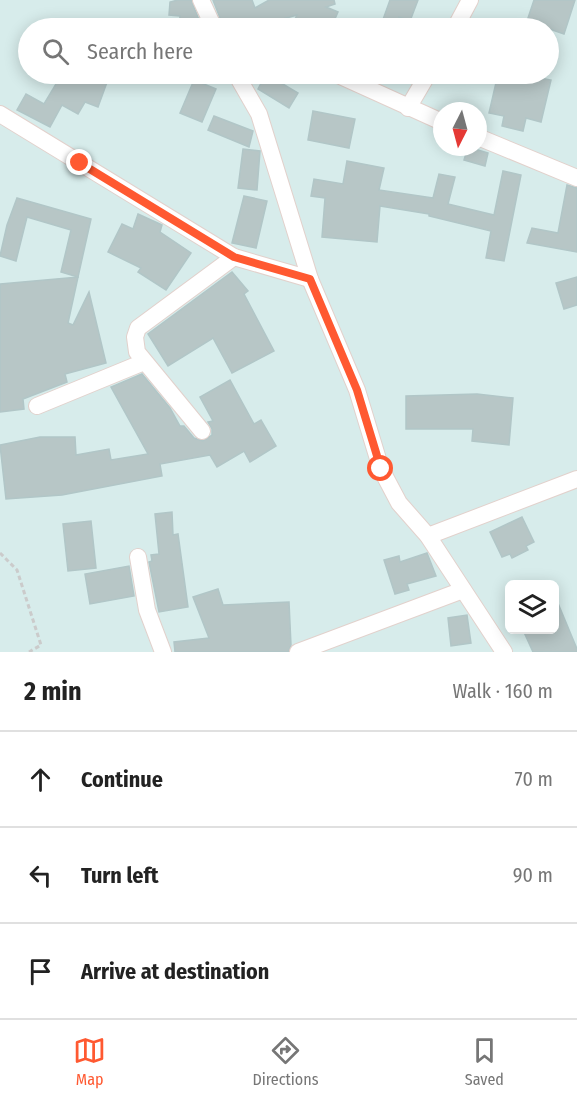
<!DOCTYPE html>
<html lang="en">
<head>
<meta charset="utf-8">
<style>
  body { margin:0; font-family:"Fira Sans Condensed",sans-serif; background:#f6f6f6; color:#222 }
  .controls { position:absolute; right:18px; bottom:18px; display:grid; overflow:hidden; border-radius:9px; box-shadow:0 3px 15px #0003 }
  .controls button { width:54px; height:54px; display:grid; place-items:center; padding:0; border:0; border-bottom:2px solid #e0e0e0; background:#fff; color:#222; font:30px sans-serif }
  .compass { position:absolute; left:433px; top:102px; width:54px; height:54px; border-radius:50%; background:#fff; box-shadow:0 3px 15px #0003; rotate:186deg }
  .stop { position:absolute; width:18px; height:18px; margin:-14px; border:4px solid #ff5931; border-radius:50%; background:#fff }
  .stop.end { background:#ff5931; border-color:#fff; box-shadow:0 2px 6px #0008 }
  .list { margin:0; padding:0; list-style:none }
  h2 { display:flex; justify-content:space-between; align-items:center; height:78px; margin:0; padding:0 24px; font-size:26px }
  h2 small { font-size:20px; font-weight:400; color:#767676 }
  .list li { display:grid; grid-template-columns:39px 1fr auto; gap:18px; align-items:center; box-sizing:border-box; height:96px; padding:0 24px; border-top:2px solid #e0e0e0 }
  .list b { display:block; font-size:22px; white-space:nowrap }
  .list em { font-size:20px; font-style:normal; color:#767676 }
  .icon { flex:none; width:33px; height:33px; fill:none; stroke:currentColor; stroke-width:2; stroke-linecap:round; stroke-linejoin:round }
  .map { position:relative; flex:none; width:577px; height:652px; overflow:hidden }
  .search { position:absolute; background:#fff; box-shadow:0 3px 15px #0003; left:18px; right:18px; top:18px; height:66px; display:flex; align-items:center; gap:15px; box-sizing:border-box; padding:0 21px; border-radius:33px; color:#767676; font-size:22px }
  .sheet { height:366px; background:#fff }
  nav { display:flex; justify-content:space-around; align-items:center; box-sizing:border-box; height:84px; border-top:2px solid #e0e0e0; background:#fff; font-size:16px; color:#767676 }
  nav a { display:grid; justify-items:center; gap:3px }
  nav .on { color:#ff5931 }
  .map>svg:first-child { display:block }
  .building { fill:#b7c6c6; stroke:#b1c6c7; stroke-width:1.5 }
  .lines { fill:none; stroke-linecap:round; stroke-linejoin:round }
  .minor-casing { stroke:#e2d1cc; stroke-width:18 }
  .path { stroke:#cbcbcb; stroke-width:3; stroke-dasharray:4.5 3; stroke-linecap:butt }
  .minor { stroke:#fff; stroke-width:16 }
  .route { stroke:#ff5931; stroke-width:8 }
</style>
</head>
<body>
<div class="map">
<svg width="577" height="652" viewBox="0 0 577 652">
  <rect width="100%" height="100%" fill="#d7eceb"/>
  <g class="building">
    <polygon points="178,0 191,0 201,25 179,28 180,16 169,15 170,2"/>
    <polygon points="213,0 252,0 255,8 269,0 334,0 335,4 326,7 338,12 331,28 291,28 297,15 251,28 224,28"/>
    <polygon points="390,0 418,0 410,21 399,17 397,28 380,28"/>
    <polygon points="534,0 575,0 564,34 527,21"/>
    <polygon points="62,74 110,74 98,107 85,102 78,114 62,105 50,127 17,110 26,94 44,104"/>
    <polygon points="266,74 298,93 289,108 258,89"/>
    <polygon points="498,74 520,74 551,80 541,122 526,118 523,131 502,126 504,116 489,113"/>
    <polygon points="194,80 216,89 202,122 180,113"/>
    <polygon points="313,111 355,119 349,148 308,140"/>
    <polygon points="214,116 253,131 249,147 208,130"/>
    <polygon points="468,147 488,153 485,166 464,160"/>
    <polygon points="243,149 260,151 257,190 238,188"/>
    <polygon points="347,161 384,168 379,190 433,198 439,174 455,177 448,204 494,215 503,171 521,175 504,261 486,258 491,231 429,216 429,214 380,206 377,242 322,237 325,198 311,196 314,179 343,184"/>
    <polygon points="567,185 577,188 577,252 527,243 532,228 558,233"/>
    <polygon points="244,196 267,201 256,248 232,243"/>
    <polygon points="17,198 91,219 78,277 61,272 71,230 27,217 16,261 0,256 7,225"/>
    <polygon points="138,214 162,225 160,232 191,253 166,290 138,272 141,268 108,252 122,224 133,229"/>
    <polygon points="232,272 248,291 244,294 274,351 232,373 213,338 168,366 148,334"/>
    <polygon points="78,277 68,323 73,325 89,292 106,363 65,374 67,382 23,399 24,409 0,412 0,284"/>
    <polygon points="577,277 577,305 564,309 556,283"/>
    <polygon points="142,374 170,408 180,426 184,426 194,438 203,441 212,435 212,429 208,422 213,421 200,397 230,380 254,424 261,420 276,446 250,462 244,451 217,467 210,455 160,464 162,476 62,495 6,499 0,445 40,437 75,437 76,455 109,449 111,460 148,454 111,387"/>
    <polygon points="477,394 513,398 509,445 472,441 473,429 406,429 406,396"/>
    <polygon points="172,512 173,535 178,534 188,607 159,612 149,562 152,561 151,555 159,554 155,514"/>
    <polygon points="522,517 534,542 526,546 528,550 512,558 510,554 502,557 490,532"/>
    <polygon points="91,521 96,568 68,571 63,524"/>
    <polygon points="427,553 436,576 407,584 409,590 395,594 384,560 399,556 400,562"/>
    <polygon points="129,566 134,596 90,604 85,574"/>
    <polygon points="218,589 223,605 289,602 291,645 288,652 175,652 174,642 209,638 193,597"/>
    <polygon points="555,596 577,649 577,652 533,652 523,630 555,630"/>
    <polygon points="467,615 471,643 451,646 448,618"/>
  </g>
  <g class="lines">
    <g class="minor-casing">
      <g id="minor">
        <polyline points="201,0 214,28"/>
        <polyline points="455,28 470,0"/>
        <polyline points="236,74 259,114 310,279 357,390 381,469 399,503 428,536 504,652"/>
        <polyline points="336,74 442,122"/>
        <polyline points="408,108 428,74"/>
        <polyline points="0,114 234,257 310,279"/>
        <polyline points="478,137 577,178"/>
        <polyline points="37,406 144,362"/>
        <polyline points="202,431 137,352 135,337 138,328 234,257"/>
        <polyline points="428,536 577,479"/>
        <polyline points="138,557 147,610 163,652"/>
        <polyline points="298,652 463,590"/>
      </g>
    </g>
    <polyline class="path" points="0,553 17,570 41,645 29,652"/>
    <use href="#minor" class="minor"/>
  </g>
  <g class="lines">
    <polyline class="route" points="80,163 234,257 310,279 357,390 381,469"/>
  </g>
</svg>
<div class="controls">
<button><svg class="icon" aria-label="layers" viewBox="0 0 24 24"><path d="M12 4l9 5-9 5-9-5zM3 14l9 5 9-5"/></svg></button>
</div>
<svg class="compass" viewBox="-18 -18 36 36"><path d="M0-13l5 13h-10z" fill="#e53935"/><path d="M0 13l5-13h-10z" fill="#767676"/></svg>
<div class="stop" style="left:381px;top:469px"></div>
<div class="stop end" style="left:80px;top:163px"></div>
<div class="search"><svg class="icon" aria-label="search" viewBox="0 0 24 24"><circle cx="10" cy="10" r="6"/><path d="M15 15l6 6"/></svg>Search here</div>
</div>
<section class="sheet">
<h2>2 min<small>Walk · 160 m</small></h2>
<ul class="list">
<li><svg class="icon" aria-label="ahead" viewBox="0 0 24 24"><path d="M12 20V5M6 11l6-6 6 6"/></svg><div><b>Continue</b></div><em>70 m</em></li>
<li><svg class="icon" aria-label="left" viewBox="0 0 24 24"><path d="M17 20v-9H6M10 6l-5 5 5 5"/></svg><div><b>Turn left</b></div><em>90 m</em></li>
<li><svg class="icon" aria-label="arrive" viewBox="0 0 24 24"><path d="M6 21V4h12l-3 4 3 4H6"/></svg><div><b>Arrive at destination</b></div></li>
</ul>
</section>
<nav>
<a class="on"><svg class="icon" aria-label="map" viewBox="0 0 24 24"><path d="M3 6l6-2 6 2 6-2v14l-6 2-6-2-6 2zM9 4v14M15 6v14"/></svg>Map</a>
<a><svg class="icon" aria-label="directions" viewBox="0 0 24 24"><path d="M12 3l9 9-9 9-9-9zM9 14v-3h6M13 9l2 2-2 2"/></svg>Directions</a>
<a><svg class="icon" aria-label="saved" viewBox="0 0 24 24"><path d="M7 4h10v16l-5-4-5 4z"/></svg>Saved</a>
</nav>
</body>
</html>
